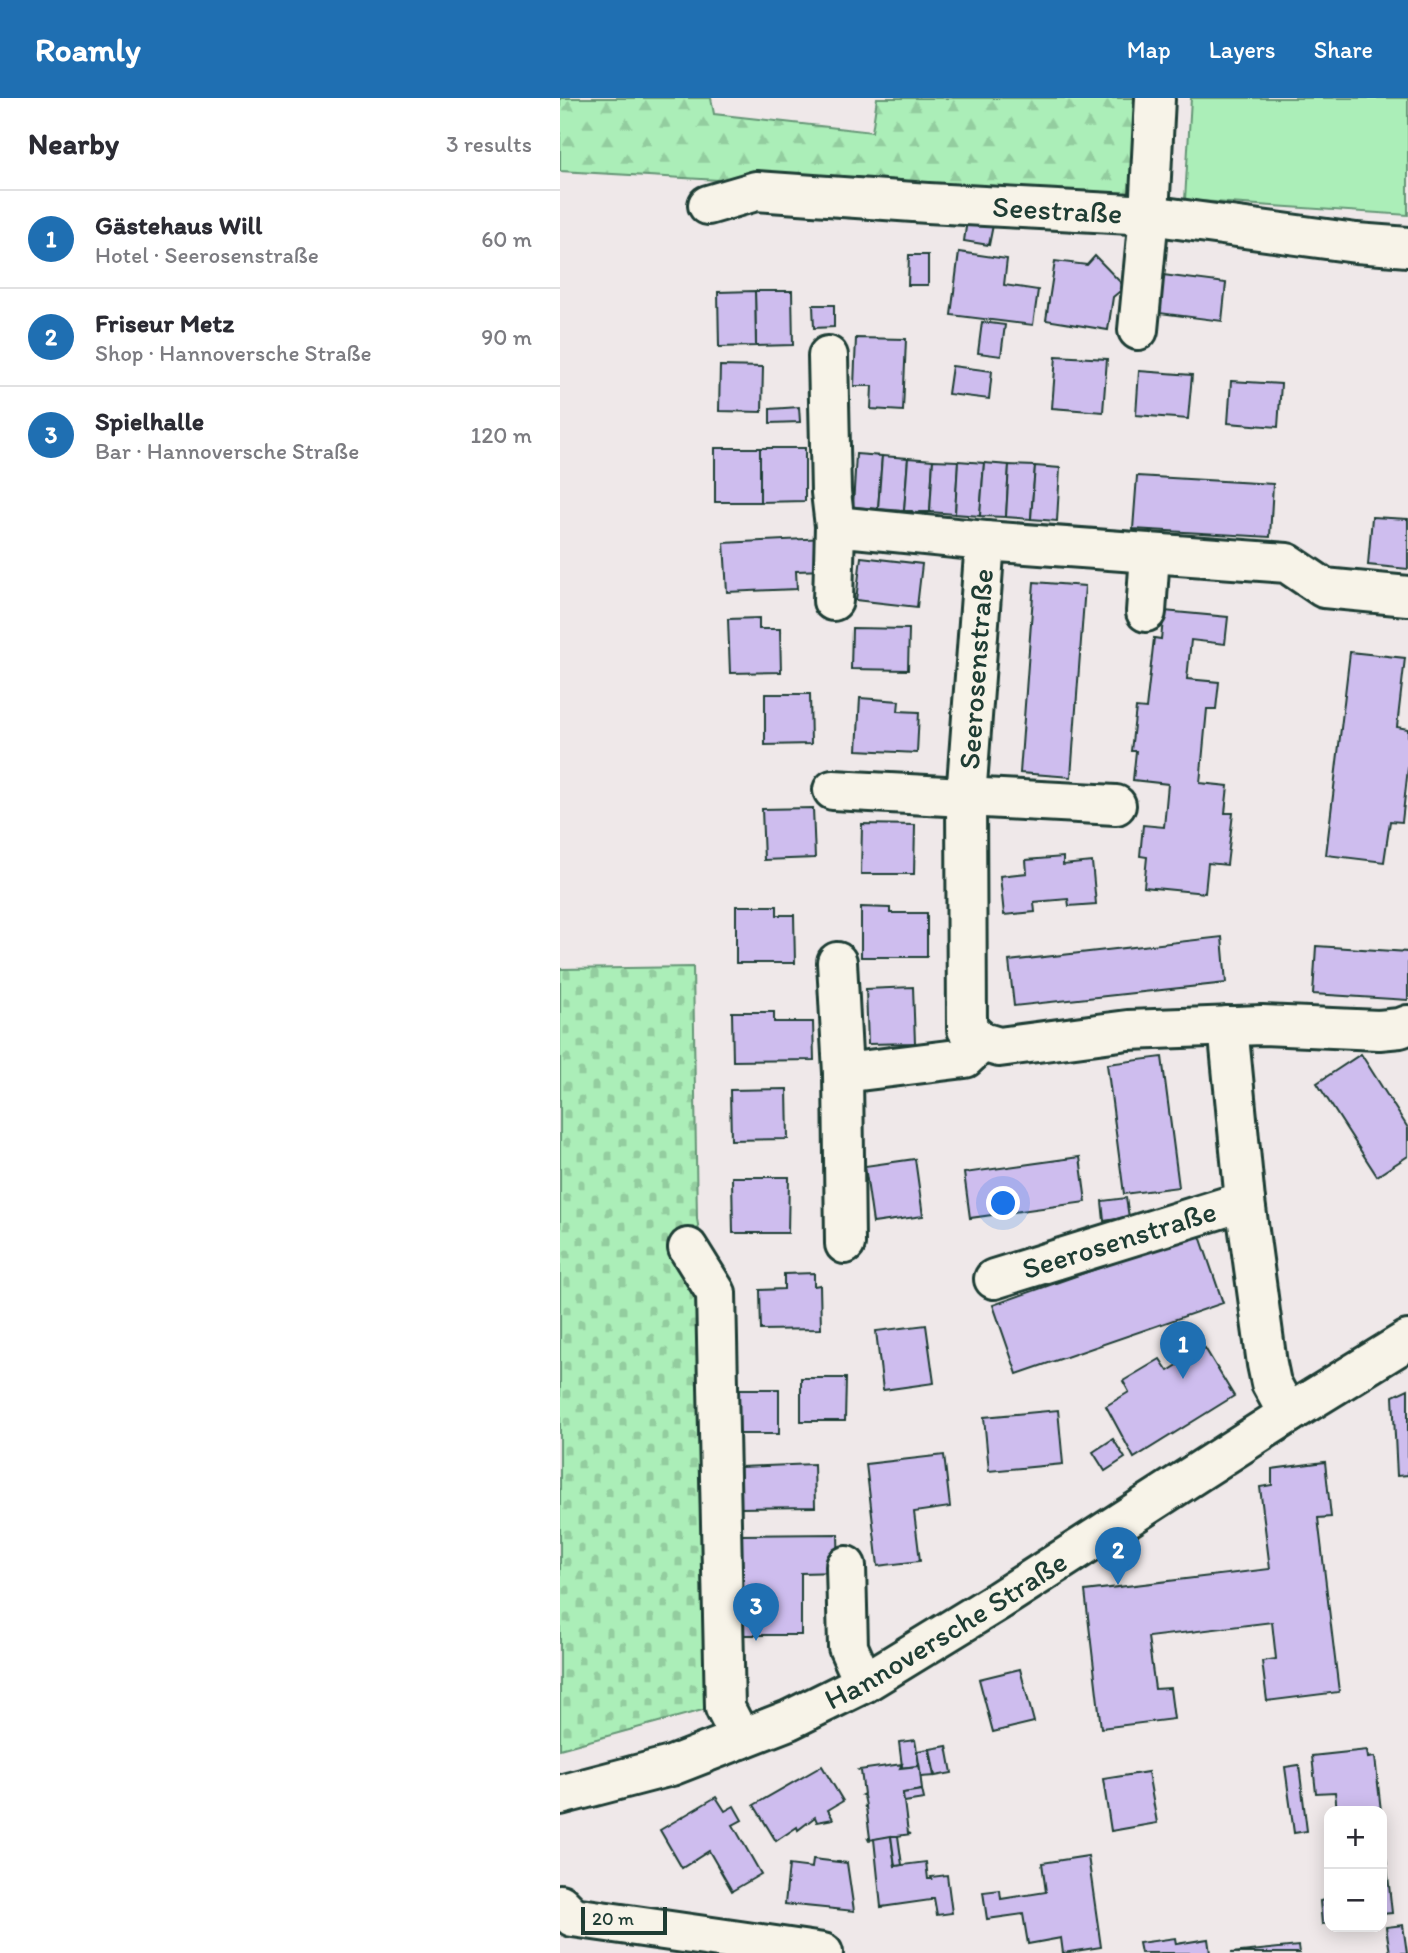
<!DOCTYPE html>
<html lang="en">
<head>
<meta charset="utf-8">
<style>
  body { margin:0; font-family:Itim,sans-serif; background:#f7f7f7; color:#2b2b33 }
  .controls { position:absolute; right:21px; bottom:21px; display:grid; overflow:hidden; border-radius:14px; box-shadow:0 4px 18px #0003 }
  .controls button { width:63px; height:63px; display:grid; place-items:center; padding:0; border:0; border-bottom:2px solid #e1e1e2; background:#fff; color:#2b2b33; font:35px sans-serif }
  .scale { position:absolute; left:21px; bottom:18px; width:86px; box-sizing:border-box; padding-left:7px; border:4px solid #1f3d34; border-top:0; font-size:19px; line-height:24px; white-space:nowrap; color:#1f3d34; -webkit-text-stroke:5px #f7f3e8; paint-order:stroke }
  .you { position:absolute; left:444px; top:1106px; width:24px; height:24px; margin:-18px; border:5px solid #fff; border-radius:50%; background:#1a73e8; box-shadow:0 0 0 10px #1a73e833 }
  .badge { display:grid; place-items:center; width:46px; height:46px; border-radius:50%; background:#1f6fb2; color:#fff; font-size:23px; font-weight:700 }
  .pin { position:absolute; translate:-50% -58px; filter:drop-shadow(0 2px 4px #0008) }
  .pin::after { content:''; position:absolute; top:37px; width:24px; height:21px; background:inherit; clip-path:polygon(0 0,100% 0,50% 100%) }
  .list { margin:0; padding:0; list-style:none }
  h2 { display:flex; justify-content:space-between; align-items:center; height:91px; margin:0; padding:0 28px; font-size:30px }
  h2 small { font-size:23px; font-weight:400; color:#7c7c81 }
  .list li { display:grid; grid-template-columns:46px 1fr auto; gap:21px; align-items:center; box-sizing:border-box; height:98px; padding:0 28px; border-top:2px solid #e1e1e2 }
  .list b { display:block; font-size:26px; white-space:nowrap }
  .list p { margin:0; font-size:23px; white-space:nowrap; color:#7c7c81 }
  .list em { font-size:23px; font-style:normal; color:#7c7c81 }
  .map { position:relative; flex:none; width:848px; height:1855px; overflow:hidden }
  header { display:flex; align-items:center; gap:42px; box-sizing:border-box; height:98px; padding:0 35px; background:#1f6fb2; color:#fff }
  header strong { font-size:33px }
  nav { display:flex; gap:38px; margin-inline-start:auto; font-size:24px }
  main { display:flex }
  aside { flex:1; background:#fff }
  .map>svg:first-child { display:block }
  .forest { fill:url(#forest-firs); stroke:#659676; stroke-width:2 }
  .cemetery { fill:url(#cemetery-stones); stroke:#659676; stroke-width:2 }
  .pitch { fill:#abeeb8; stroke:#659676; stroke-width:2 }
  .building { fill:#cebdee; stroke:#1f3d34; stroke-width:2 }
  .lines { fill:none; stroke-linecap:round; stroke-linejoin:round }
  .minor-casing { stroke:#1f3d34; stroke-width:44 }
  .major-casing { stroke:#1f3d34; stroke-width:44 }
  .minor { stroke:#f7f3e8; stroke-width:38 }
  .major { stroke:#f7f3e8; stroke-width:38 }
  .labels { text-anchor:middle; stroke-width:5; stroke-linejoin:round; paint-order:stroke }
  .street-label { font-size:30px; fill:#1f3d34; stroke:#f7f3e8 }
</style>
</head>
<body>
<header>
<strong>Roamly</strong>
<nav><a>Map</a><a>Layers</a><a>Share</a></nav>
</header>
<main>
<aside>
<h2>Nearby<small>3 results</small></h2>
<ul class="list">
<li><span class="badge">1</span><div><b>Gästehaus Will</b><p>Hotel · Seerosenstraße</p></div><em>60 m</em></li>
<li><span class="badge">2</span><div><b>Friseur Metz</b><p>Shop · Hannoversche Straße</p></div><em>90 m</em></li>
<li><span class="badge">3</span><div><b>Spielhalle</b><p>Bar · Hannoversche Straße</p></div><em>120 m</em></li>
</ul>
</aside>
<div class="map">
<svg width="848" height="1855" viewBox="0 0 848 1855">
  <defs>
    <pattern id="forest-firs" width="22" height="20" patternUnits="userSpaceOnUse" patternTransform="scale(1.75)"><rect width="22" height="20" fill="#abeeb8"/><path d="M5 1l3.5 6h-7zM16 11l3.5 6h-7z" fill="#93cd9f"/></pattern>
    <pattern id="cemetery-stones" width="16" height="16" patternUnits="userSpaceOnUse" patternTransform="scale(1.75)"><rect width="16" height="16" fill="#abeeb8"/><path d="M2 7V4a2 2 0 0 1 4 0v3zM10 15v-3a2 2 0 0 1 4 0v3z" fill="#93cd9f"/></pattern>
  </defs>
  <rect width="100%" height="100%" fill="#efe8e9"/>
  <filter id="ink" filterUnits="userSpaceOnUse"><feTurbulence type="fractalNoise" baseFrequency=".0143" numOctaves="2"/><feDisplacementMap in="SourceGraphic" scale="14" xChannelSelector="R" yChannelSelector="G"/><feConvolveMatrix kernelMatrix="1 2 1 2 8 2 1 2 1" color-interpolation-filters="sRGB"/></filter>
  <g filter="url(#ink)">
    <polygon class="forest" points="0,0 151,0 154,16 312,34 317,0 585,0 580,106 0,73"/>
    <polygon class="cemetery" points="133,869 137,1121 150,1198 150,1610 0,1651 0,871"/>
    <polygon class="pitch" points="631,0 848,0 848,117 625,102"/>
    <g class="building">
      <polygon points="407,122 433,127 429,147 404,143"/>
      <polygon points="399,154 447,161 444,187 478,192 473,227 391,217"/>
      <polygon points="349,157 368,157 368,187 348,187"/>
      <polygon points="535,158 565,189 553,199 548,232 486,222 495,163 527,167"/>
      <polygon points="603,177 666,185 662,223 599,215"/>
      <polygon points="195,193 232,193 233,247 196,248"/>
      <polygon points="195,193 196,248 159,249 158,194"/>
      <polygon points="253,207 274,207 274,229 254,230"/>
      <polygon points="422,224 445,227 441,258 418,255"/>
      <polygon points="296,240 346,241 343,313 311,311 312,288 294,288"/>
      <polygon points="496,258 547,261 543,314 492,310"/>
      <polygon points="160,268 203,269 202,314 159,313"/>
      <polygon points="392,268 432,273 429,301 388,296"/>
      <polygon points="579,273 632,277 628,321 576,317"/>
      <polygon points="671,283 721,286 718,329 668,325"/>
      <polygon points="239,309 240,324 210,325 210,311"/>
      <rect x="155" y="350" width="45" height="54"/>
      <polygon points="200,350 245,350 245,403 200,404"/>
      <polygon points="296,356 322,358 318,411 293,409"/>
      <polygon points="322,358 348,360 344,413 318,411"/>
      <polygon points="348,360 373,362 370,414 359,414 355,417 352,413 344,413"/>
      <polygon points="373,362 398,363 395,416 370,414"/>
      <polygon points="398,363 424,365 420,418 395,416"/>
      <polygon points="424,365 449,367 446,419 420,418"/>
      <polygon points="449,367 475,368 471,421 446,419"/>
      <polygon points="475,368 500,370 497,423 471,421"/>
      <polygon points="577,378 713,386 710,439 573,431"/>
      <polygon points="812,419 848,421 848,471 808,467"/>
      <polygon points="265,440 266,472 236,473 237,491 167,494 164,445"/>
      <polygon points="301,459 362,466 357,509 296,502"/>
      <polygon points="474,484 525,488 511,679 460,675"/>
      <polygon points="604,513 668,519 665,546 631,542 627,581 659,584 656,611 647,611 640,685 668,688 665,715 673,715 667,767 648,765 645,795 584,789 587,759 580,758 583,727 604,729 608,686 573,682 576,653 571,653 576,610 586,611 594,540 601,541"/>
      <polygon points="199,520 199,531 220,531 221,574 170,575 168,521"/>
      <polygon points="292,530 349,531 348,572 291,571"/>
      <polygon points="790,554 845,560 837,629 848,631 848,670 842,724 830,723 824,764 766,757"/>
      <polygon points="205,596 250,596 251,646 205,647"/>
      <polygon points="300,600 339,603 338,613 359,614 357,655 297,652"/>
      <polygon points="253,710 255,760 204,762 202,711"/>
      <polygon points="302,726 355,727 354,776 301,776"/>
      <polygon points="503,759 503,767 532,764 536,806 509,808 508,801 474,804 475,814 444,817 440,778 467,775 466,762"/>
      <polygon points="176,808 217,808 217,817 234,817 235,865 176,865"/>
      <polygon points="301,809 330,810 330,815 367,815 367,859 301,859"/>
      <polygon points="662,839 666,885 454,908 449,863"/>
      <polygon points="756,848 848,854 848,902 753,896"/>
      <polygon points="353,889 355,945 308,946 306,891"/>
      <polygon points="172,914 214,914 214,924 253,924 254,962 173,963"/>
      <polygon points="801,956 848,1030 848,1058 817,1078 757,985"/>
      <polygon points="602,959 619,1089 564,1096 547,966"/>
      <polygon points="227,991 228,1041 171,1042 170,992"/>
      <polygon points="520,1059 526,1104 410,1120 404,1075"/>
      <polygon points="355,1061 363,1118 313,1125 305,1068"/>
      <polygon points="172,1079 229,1079 228,1135 173,1135"/>
      <polygon points="566,1100 569,1119 544,1123 542,1103"/>
      <polygon points="639,1135 663,1205 457,1276 433,1207"/>
      <polygon points="254,1175 254,1188 260,1187 261,1231 201,1232 200,1192 224,1191 224,1176"/>
      <polygon points="366,1227 374,1285 323,1292 316,1233"/>
      <polygon points="645,1250 674,1298 574,1360 546,1308 569,1294 563,1283 600,1261 608,1273"/>
      <polygon points="241,1280 286,1280 285,1323 241,1323"/>
      <rect x="176" y="1291" width="43" height="45"/>
      <polygon points="848,1291 848,1377 837,1378 833,1298"/>
      <polygon points="498,1312 503,1366 429,1373 424,1319"/>
      <polygon points="553,1341 565,1360 545,1373 533,1354"/>
      <polygon points="384,1357 390,1409 354,1414 360,1463 318,1468 306,1366"/>
      <polygon points="765,1364 771,1419 758,1420 779,1594 707,1603 702,1563 716,1561 712,1524 588,1539 595,1591 610,1590 614,1621 541,1630 525,1493 710,1471 700,1389 712,1387 712,1371"/>
      <polygon points="254,1366 255,1409 181,1410 180,1369"/>
      <polygon points="278,1436 279,1474 241,1475 241,1537 181,1537 180,1437"/>
      <polygon points="460,1571 474,1624 433,1634 419,1581"/>
      <polygon points="355,1642 359,1665 358,1668 340,1670 340,1668 342,1668 339,1644"/>
      <polygon points="387,1648 392,1675 375,1678 370,1651"/>
      <polygon points="369,1651 374,1678 361,1679 357,1653"/>
      <polygon points="807,1652 808,1660 815,1659 821,1713 777,1713 775,1694 756,1695 752,1658"/>
      <polygon points="359,1665 362,1692 343,1695 348,1735 351,1736 309,1742 308,1740 310,1740 306,1709 304,1709 306,1708 304,1698 302,1697 304,1696 301,1673 299,1672 342,1666 340,1670 358,1668"/>
      <polygon points="739,1667 747,1733 734,1735 725,1669"/>
      <polygon points="262,1668 283,1703 268,1712 273,1721 257,1724 255,1719 238,1732 237,1729 216,1743 194,1707"/>
      <polygon points="588,1674 597,1725 551,1733 543,1681"/>
      <polygon points="362,1692 364,1701 344,1704 343,1695"/>
      <polygon points="156,1699 165,1713 174,1708 182,1722 173,1727 201,1776 172,1793 149,1753 122,1770 100,1732"/>
      <polygon points="822,1722 832,1815 822,1816"/>
      <polygon points="331,1738 335,1768 366,1764 368,1781 372,1781 371,1779 387,1777 392,1815 377,1817 374,1800 371,1800 371,1802 321,1809 314,1741"/>
      <polygon points="331,1738 338,1738 342,1767 335,1768"/>
      <polygon points="528,1758 541,1849 503,1855 501,1840 468,1846 463,1816 427,1821 423,1794 440,1792 441,1801 486,1794 482,1765"/>
      <polygon points="253,1761 287,1765 294,1813 225,1806 229,1767 252,1770"/>
      <polygon points="769,1801 769,1825 762,1826 760,1803"/>
      <polygon points="843,1827 847,1855 830,1855 826,1829"/>
      <polygon points="615,1840 616,1846 648,1841 650,1855 581,1855 579,1845"/>
      <polygon points="738,1848 739,1855 671,1855"/>
    </g>
    <g class="lines">
      <g class="minor-casing">
        <g id="minor">
          <path id="s1" d="M148,107l48,-14 172,12 221,12 207,28 52,4"/>
          <polyline points="578,232 589,117 595,0"/>
          <polyline points="268,258 271,394 275,428"/>
          <polyline points="848,498 764,490 727,465 425,443 406,700 407,931 422,944 439,949 568,932 702,927 819,932 840,930 848,927"/>
          <polyline points="273,503 275,428 425,443"/>
          <polyline points="586,514 590,456"/>
          <polyline points="273,692 556,707"/>
          <polyline points="277,864 283,975 405,960 422,944"/>
          <polyline points="668,928 685,1103 707,1266 711,1285 728,1316"/>
          <polyline points="283,975 285,1146"/>
          <polyline points="128,1150 156,1195 165,1610 181,1641"/>
          <path id="s2" d="M434,1181l251,-78"/>
          <polyline points="286,1468 288,1549 304,1585"/>
          <polyline points="0,1806 13,1819 263,1855"/>
        </g>
      </g>
      <g class="major-casing">
        <g id="major">
          <path id="s3" d="M0,1697l111,-29 118,-46 75,-37 134,-82 290,-187 120,-74"/>
        </g>
      </g>
      <use href="#minor" class="minor"/>
      <use href="#major" class="major"/>
    </g>
  </g>
  <g class="labels">
    <g class="street-label">
      <text dy="10" stroke="none"><textPath href="#s1" startOffset="352">Seestraße</textPath></text>
      <text transform="translate(416 571) rotate(-86)" y="10">Seerosenstraße</text>
      <text dy="10" stroke="none"><textPath href="#s2" startOffset="131">Seerosenstraße</textPath></text>
      <text dy="10" stroke="none"><textPath href="#s3" startOffset="422">Hannoversche Straße</textPath></text>
    </g>
  </g>
</svg>
<div class="controls">
<button>+</button>
<button>−</button>
</div>
<div class="scale">20 m</div>
<div class="you"></div>
<div class="pin badge" style="left:623px;top:1281px">1</div>
<div class="pin badge" style="left:558px;top:1487px">2</div>
<div class="pin badge" style="left:196px;top:1543px">3</div>
</div>
</main>
</body>
</html>
